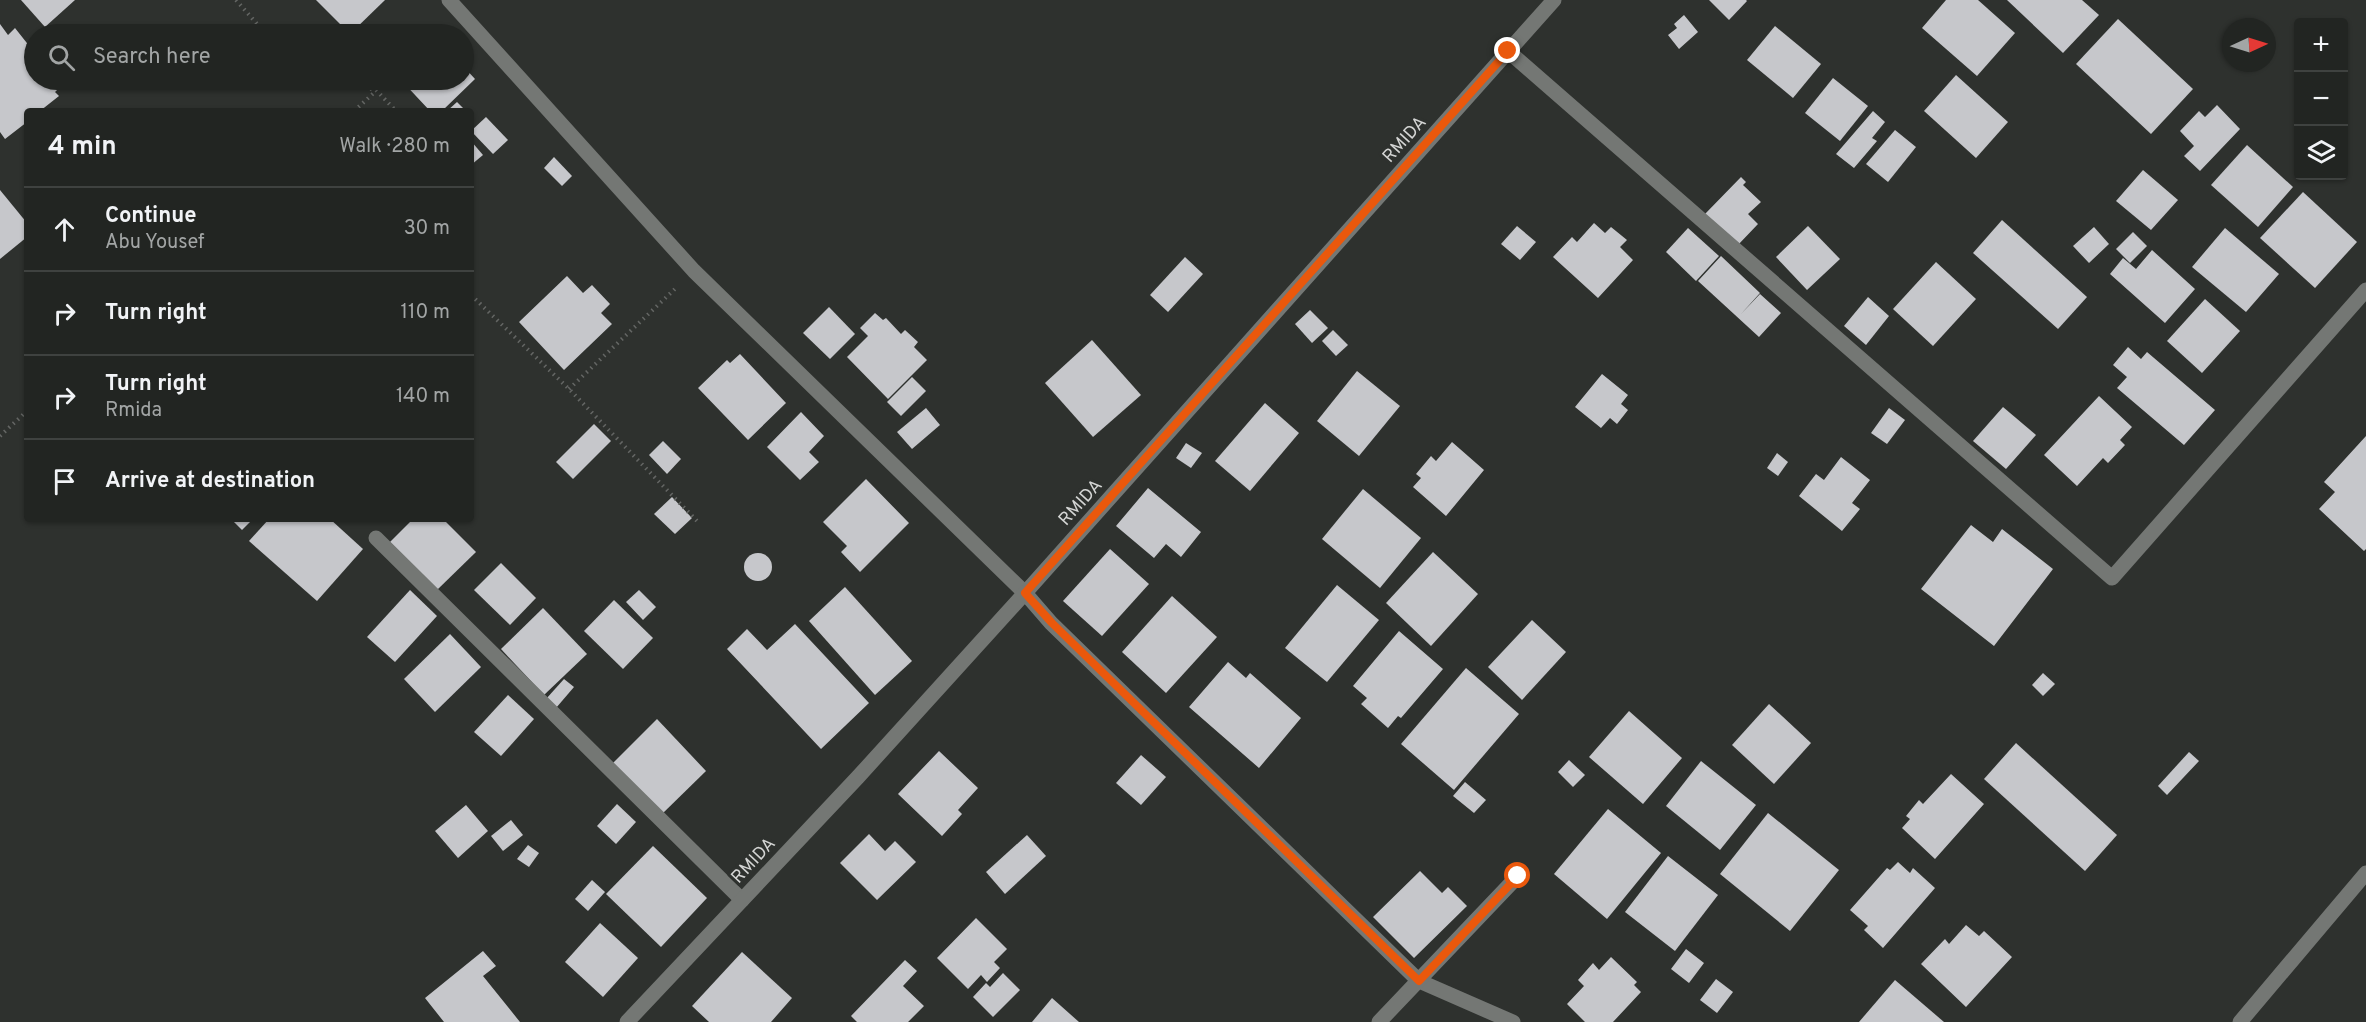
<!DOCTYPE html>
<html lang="en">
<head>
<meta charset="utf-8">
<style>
  body { margin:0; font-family:Overpass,sans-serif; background:#2a2d2a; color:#f1f3f6 }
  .controls { position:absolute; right:18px; top:18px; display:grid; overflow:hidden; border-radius:6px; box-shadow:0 2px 4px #0004 }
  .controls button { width:54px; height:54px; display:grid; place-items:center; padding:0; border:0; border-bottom:2px solid #3f4240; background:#222522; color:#f1f3f6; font:30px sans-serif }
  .compass { position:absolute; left:2222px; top:18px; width:54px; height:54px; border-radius:50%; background:#222522; box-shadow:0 2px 4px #0004; rotate:86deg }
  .stop { position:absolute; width:18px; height:18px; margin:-14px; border:4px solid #ea580c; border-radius:50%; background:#fff }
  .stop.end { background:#ea580c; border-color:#fff; box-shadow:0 2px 6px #0008 }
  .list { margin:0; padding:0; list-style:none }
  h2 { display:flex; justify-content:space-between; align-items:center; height:78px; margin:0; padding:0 24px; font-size:26px }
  h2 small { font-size:20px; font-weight:400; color:#a2a5a5 }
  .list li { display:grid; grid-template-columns:39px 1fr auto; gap:18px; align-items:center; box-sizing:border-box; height:84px; padding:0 24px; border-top:2px solid #3f4240 }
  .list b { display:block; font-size:22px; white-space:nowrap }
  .list p { margin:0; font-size:20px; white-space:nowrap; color:#a2a5a5 }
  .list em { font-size:20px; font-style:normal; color:#a2a5a5 }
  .icon { flex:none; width:33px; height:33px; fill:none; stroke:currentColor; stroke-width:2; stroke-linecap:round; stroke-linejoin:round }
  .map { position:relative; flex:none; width:2366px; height:1022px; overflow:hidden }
  .search { position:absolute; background:#222522; box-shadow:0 2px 4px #0004; left:24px; top:24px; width:450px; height:66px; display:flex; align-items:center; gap:15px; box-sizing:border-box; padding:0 21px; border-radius:33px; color:#a2a5a5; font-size:22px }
  .panel { position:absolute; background:#222522; box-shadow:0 2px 4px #0004; left:24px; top:108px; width:450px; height:414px; border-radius:6px }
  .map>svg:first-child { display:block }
  .building { fill:#c6c7cb }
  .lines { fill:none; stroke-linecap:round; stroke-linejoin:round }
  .path { stroke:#646664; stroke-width:4; stroke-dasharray:1.5 4.5; stroke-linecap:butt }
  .service { stroke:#747774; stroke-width:15 }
  .minor { stroke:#747774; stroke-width:15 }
  .tertiary { stroke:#747774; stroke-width:15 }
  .route { stroke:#ea580c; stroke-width:8 }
  .labels { text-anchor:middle; stroke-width:6; stroke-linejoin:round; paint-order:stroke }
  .street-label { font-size:18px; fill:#d4d5d4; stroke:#2e312e }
</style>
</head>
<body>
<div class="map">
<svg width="2366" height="1022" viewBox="0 0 2366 1022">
  <rect width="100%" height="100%" fill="#2e312e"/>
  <g class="building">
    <polygon points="21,0 75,0 45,27"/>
    <polygon points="316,0 385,0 350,34"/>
    <polygon points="1709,0 1746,0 1747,1 1729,20"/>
    <polygon points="1946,0 1978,0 2015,33 1977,76 1922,28"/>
    <polygon points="2007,0 2082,0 2099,15 2063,53"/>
    <polygon points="1684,15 1698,32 1679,49 1668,35 1677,28 1674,24"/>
    <polygon points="2118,19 2193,89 2151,134 2076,64"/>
    <polygon points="0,24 8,35 15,28 34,52 34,80 55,80 60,87 55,92 59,96 40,111 27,111 27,122 5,139 0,132"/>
    <polygon points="1775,26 1821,64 1793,98 1747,60"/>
    <polygon points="464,67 475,79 442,111 430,111 401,80 464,80"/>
    <polygon points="1956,75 2008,122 1976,158 1924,111"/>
    <polygon points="1833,78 1868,106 1840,141 1805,113"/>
    <polygon points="457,102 466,111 447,111"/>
    <polygon points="2217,105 2240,129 2200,171 2184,156 2194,146 2180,131 2199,111 2205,117"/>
    <polygon points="1873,111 1885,122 1872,138 1877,141 1854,168 1836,154"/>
    <polygon points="486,117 508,140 493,154 471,131"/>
    <polygon points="1895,130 1916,147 1888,182 1866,164"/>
    <polygon points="471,141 483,155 471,165"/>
    <polygon points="2247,145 2293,187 2258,227 2211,185"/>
    <polygon points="554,157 572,176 562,186 544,168"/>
    <polygon points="2143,170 2178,200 2151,230 2116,201"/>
    <polygon points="1741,177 1746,182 1743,185 1761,202 1748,214 1758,224 1737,246 1705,214"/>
    <polygon points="0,190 27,223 27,237 0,259"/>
    <polygon points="2303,192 2357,242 2315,288 2260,238"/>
    <polygon points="2002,220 2087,297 2058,329 1973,253"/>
    <polygon points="1594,223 1605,233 1611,227 1627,240 1620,247 1633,260 1598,298 1553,257 1572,237 1577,242"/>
    <polygon points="1517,226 1536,242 1520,260 1501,244"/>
    <polygon points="1808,226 1840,259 1807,290 1776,257"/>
    <polygon points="2094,227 2109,244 2089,263 2073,246"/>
    <polygon points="1688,228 1719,256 1696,281 1666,252"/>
    <polygon points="2225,228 2279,274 2246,312 2192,267"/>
    <polygon points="2133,232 2147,246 2130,263 2116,249"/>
    <polygon points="2152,250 2195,289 2165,323 2110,274 2123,258 2136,269"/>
    <polygon points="1721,256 1760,293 1741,314 1760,294 1781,313 1759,337 1698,281"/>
    <polygon points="1185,257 1203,274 1168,312 1150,295"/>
    <polygon points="1936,262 1976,299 1933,346 1893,309"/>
    <polygon points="567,276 583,293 592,285 610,304 601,313 612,324 564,370 519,322"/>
    <polygon points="1868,297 1889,316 1866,345 1844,326"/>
    <polygon points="2205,299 2240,331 2202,373 2167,341"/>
    <polygon points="829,307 855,334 830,359 803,333"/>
    <polygon points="1310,310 1328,328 1312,343 1295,324"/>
    <polygon points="875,313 883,320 886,318 901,334 905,330 918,342 914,347 927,360 888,399 847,357 868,336 860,328"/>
    <polygon points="1333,330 1348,345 1336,356 1322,341"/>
    <polygon points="1092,340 1141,395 1093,437 1045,383"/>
    <polygon points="2128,347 2141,359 2147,352 2215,410 2184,445 2117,388 2127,377 2113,365"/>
    <polygon points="740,354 786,403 748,440 698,388 727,360 730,363"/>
    <polygon points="1357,371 1400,406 1359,456 1317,421"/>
    <polygon points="1602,374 1628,395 1621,404 1628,410 1617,424 1610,418 1601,428 1575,407"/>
    <polygon points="912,377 926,391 901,416 887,402"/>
    <polygon points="2099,396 2132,427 2120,440 2125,445 2108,463 2103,458 2077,486 2044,455"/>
    <polygon points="1265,403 1299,433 1250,491 1215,461"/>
    <polygon points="2003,407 2036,435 2006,469 1973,441"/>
    <polygon points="926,408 940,425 912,449 897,432"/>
    <polygon points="1889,408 1905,420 1887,444 1871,433"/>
    <polygon points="801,412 824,436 809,452 819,462 800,480 767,447"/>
    <polygon points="594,424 611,441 573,479 556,462"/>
    <polygon points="2366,436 2366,549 2364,551 2319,509 2335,492 2324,482"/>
    <polygon points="663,441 681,459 667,474 649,455"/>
    <polygon points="1452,442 1484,470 1446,516 1413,487 1421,478 1416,474 1431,456 1436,461"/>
    <polygon points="1186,443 1202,453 1191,468 1176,458"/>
    <polygon points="1777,453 1788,462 1778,476 1767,468"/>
    <polygon points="1841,457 1870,480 1852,503 1860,509 1842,531 1799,496 1816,474 1824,480"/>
    <polygon points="866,479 909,523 860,572 841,552 847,546 823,522"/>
    <polygon points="1148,488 1201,532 1181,557 1166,544 1154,558 1116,526"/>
    <polygon points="1363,489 1421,538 1380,588 1322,539"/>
    <polygon points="672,497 692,518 675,534 654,514"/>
    <polygon points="231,519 253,519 242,530"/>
    <polygon points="269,519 330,519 363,549 317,601 249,541"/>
    <polygon points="413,519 443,519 476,552 437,590 390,542"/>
    <polygon points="1971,525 1993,542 2002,529 2053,569 1994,646 1921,589"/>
    <polygon points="1110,549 1149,584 1102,636 1063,601"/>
    <polygon points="1433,552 1478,594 1431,646 1386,603"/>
    <circle cx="758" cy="567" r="14"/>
    <polygon points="501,563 536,598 510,625 474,590"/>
    <polygon points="1337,585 1379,620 1327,682 1285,648"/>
    <polygon points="845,587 912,661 875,695 809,621"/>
    <polygon points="410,590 437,616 395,662 367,637"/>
    <polygon points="639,590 656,607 643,620 626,602"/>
    <polygon points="1172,596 1217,637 1166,693 1122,652"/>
    <polygon points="614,600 653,638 623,669 584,631"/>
    <polygon points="543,608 587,654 544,695 501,649"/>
    <polygon points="1532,620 1566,652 1522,700 1488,667"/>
    <polygon points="795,624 869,703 821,749 727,649 747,629 767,650"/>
    <polygon points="1399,631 1443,669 1401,718 1398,716 1388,728 1361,704 1367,698 1353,686"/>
    <polygon points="450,634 481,667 435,712 404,679"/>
    <polygon points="1228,662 1246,678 1250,673 1301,718 1259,768 1189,707"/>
    <polygon points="1466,668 1519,714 1454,790 1401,744"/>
    <polygon points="2043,673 2055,684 2043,696 2032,685"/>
    <polygon points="564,679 574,687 556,708 546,699"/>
    <polygon points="508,695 534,719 501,756 474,732"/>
    <polygon points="1769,704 1811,743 1774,784 1732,745"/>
    <polygon points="1629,711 1682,758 1643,804 1589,757"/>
    <polygon points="657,719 706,771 660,816 611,765"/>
    <polygon points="2016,743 2117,835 2085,871 1984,779"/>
    <polygon points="939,751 978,788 958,810 962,814 942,836 898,794"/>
    <polygon points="2189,752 2199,761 2167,795 2158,786"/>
    <polygon points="1141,755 1166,777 1141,805 1116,783"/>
    <polygon points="1569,760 1585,775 1573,787 1558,772"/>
    <polygon points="1701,761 1756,805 1720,850 1666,806"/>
    <polygon points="1951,774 1984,804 1935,859 1902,828 1910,819 1906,816 1919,800 1923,804"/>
    <polygon points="1465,782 1486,800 1474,813 1453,796"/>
    <polygon points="617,804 636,822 616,844 597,826"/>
    <polygon points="466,805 488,831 458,858 435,831"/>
    <polygon points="1608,809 1661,853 1607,919 1554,874"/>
    <polygon points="1768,813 1839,870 1790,931 1720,874"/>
    <polygon points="511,820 523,835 503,851 491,836"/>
    <polygon points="869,834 885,851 895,841 916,862 877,900 840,863"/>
    <polygon points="1027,835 1046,856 1005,894 986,872"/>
    <polygon points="528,845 539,853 529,867 517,859"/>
    <polygon points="653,846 707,898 661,947 606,894"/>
    <polygon points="1668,856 1718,895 1675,951 1625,912"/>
    <polygon points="1898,862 1910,873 1913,868 1935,888 1883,948 1864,930 1868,926 1850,910 1887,868 1890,870"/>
    <polygon points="1420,871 1442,893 1448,887 1467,906 1414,958 1373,917"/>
    <polygon points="592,880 605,892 588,911 575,899"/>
    <polygon points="976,918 1007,949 994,962 1000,968 987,982 981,975 968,989 937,958"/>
    <polygon points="600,923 638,958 603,997 565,962"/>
    <polygon points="1966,925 1979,936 1984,931 2012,957 1966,1007 1921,964 1945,939 1949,944"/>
    <polygon points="1686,949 1704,963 1689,983 1671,969"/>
    <polygon points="483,951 496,966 483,976 520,1022 444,1022 425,998"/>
    <polygon points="742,952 792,998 771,1022 709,1022 692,1006"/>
    <polygon points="1611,957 1637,982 1634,985 1641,992 1613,1022 1585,1022 1567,1004 1584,986 1578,980 1593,963 1599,970"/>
    <polygon points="905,960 917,971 903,986 924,1006 908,1022 857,1022 851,1016"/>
    <polygon points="1003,973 1020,990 993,1017 973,997 986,983 990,987"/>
    <polygon points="1716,979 1733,992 1717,1013 1700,1000"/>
    <polygon points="1895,980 1944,1022 1859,1022"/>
    <polygon points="1052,998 1079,1022 1032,1022"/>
  </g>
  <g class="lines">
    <g class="path">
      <polyline points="236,0 266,34"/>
      <polyline points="323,80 376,90 396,111"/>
      <polyline points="354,111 376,91"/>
      <polyline points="471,295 569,389 699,523"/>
      <polyline points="569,389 676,288"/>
      <polyline points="0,436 27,411"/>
    </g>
    <polyline class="service" points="376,538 742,900"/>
    <g class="minor">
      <polyline points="449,0 694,271 1025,593 1051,623 1419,981 1513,1022"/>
      <polyline points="1508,51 2112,578 2366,290"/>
      <polyline points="1379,1022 1518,876"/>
      <polyline points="2240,1022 2366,873"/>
    </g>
    <polyline class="tertiary" points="627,1022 858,777 1025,593 1554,0"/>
  </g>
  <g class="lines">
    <polyline class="route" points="1508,51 1025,593 1052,623 1419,981 1518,876"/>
  </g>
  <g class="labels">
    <g class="street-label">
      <text transform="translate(1404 139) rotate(-48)" y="6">RMIDA</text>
      <text transform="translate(1080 502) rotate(-48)" y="6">RMIDA</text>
      <text transform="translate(753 860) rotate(-47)" y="6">RMIDA</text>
    </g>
  </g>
</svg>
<div class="controls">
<button>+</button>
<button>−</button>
<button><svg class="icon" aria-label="layers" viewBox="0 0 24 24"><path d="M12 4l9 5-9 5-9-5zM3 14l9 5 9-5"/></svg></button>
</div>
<svg class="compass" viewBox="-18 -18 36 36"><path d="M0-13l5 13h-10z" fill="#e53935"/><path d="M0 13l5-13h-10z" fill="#a2a5a5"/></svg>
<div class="stop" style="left:1518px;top:876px"></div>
<div class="stop end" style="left:1508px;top:51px"></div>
<div class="search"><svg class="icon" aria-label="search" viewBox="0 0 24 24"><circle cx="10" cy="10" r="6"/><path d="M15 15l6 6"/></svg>Search here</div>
<section class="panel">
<h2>4 min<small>Walk · 280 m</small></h2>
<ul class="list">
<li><svg class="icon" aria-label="ahead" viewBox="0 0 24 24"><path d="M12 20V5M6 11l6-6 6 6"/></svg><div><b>Continue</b><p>Abu Yousef</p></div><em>30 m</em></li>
<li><svg class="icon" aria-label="right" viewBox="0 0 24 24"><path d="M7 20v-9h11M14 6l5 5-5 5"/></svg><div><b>Turn right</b></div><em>110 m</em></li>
<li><svg class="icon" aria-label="right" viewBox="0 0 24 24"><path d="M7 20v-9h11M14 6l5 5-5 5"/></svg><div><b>Turn right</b><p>Rmida</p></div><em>140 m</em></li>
<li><svg class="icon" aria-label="arrive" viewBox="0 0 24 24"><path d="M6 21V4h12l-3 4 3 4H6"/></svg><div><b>Arrive at destination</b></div></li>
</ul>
</section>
</div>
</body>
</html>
